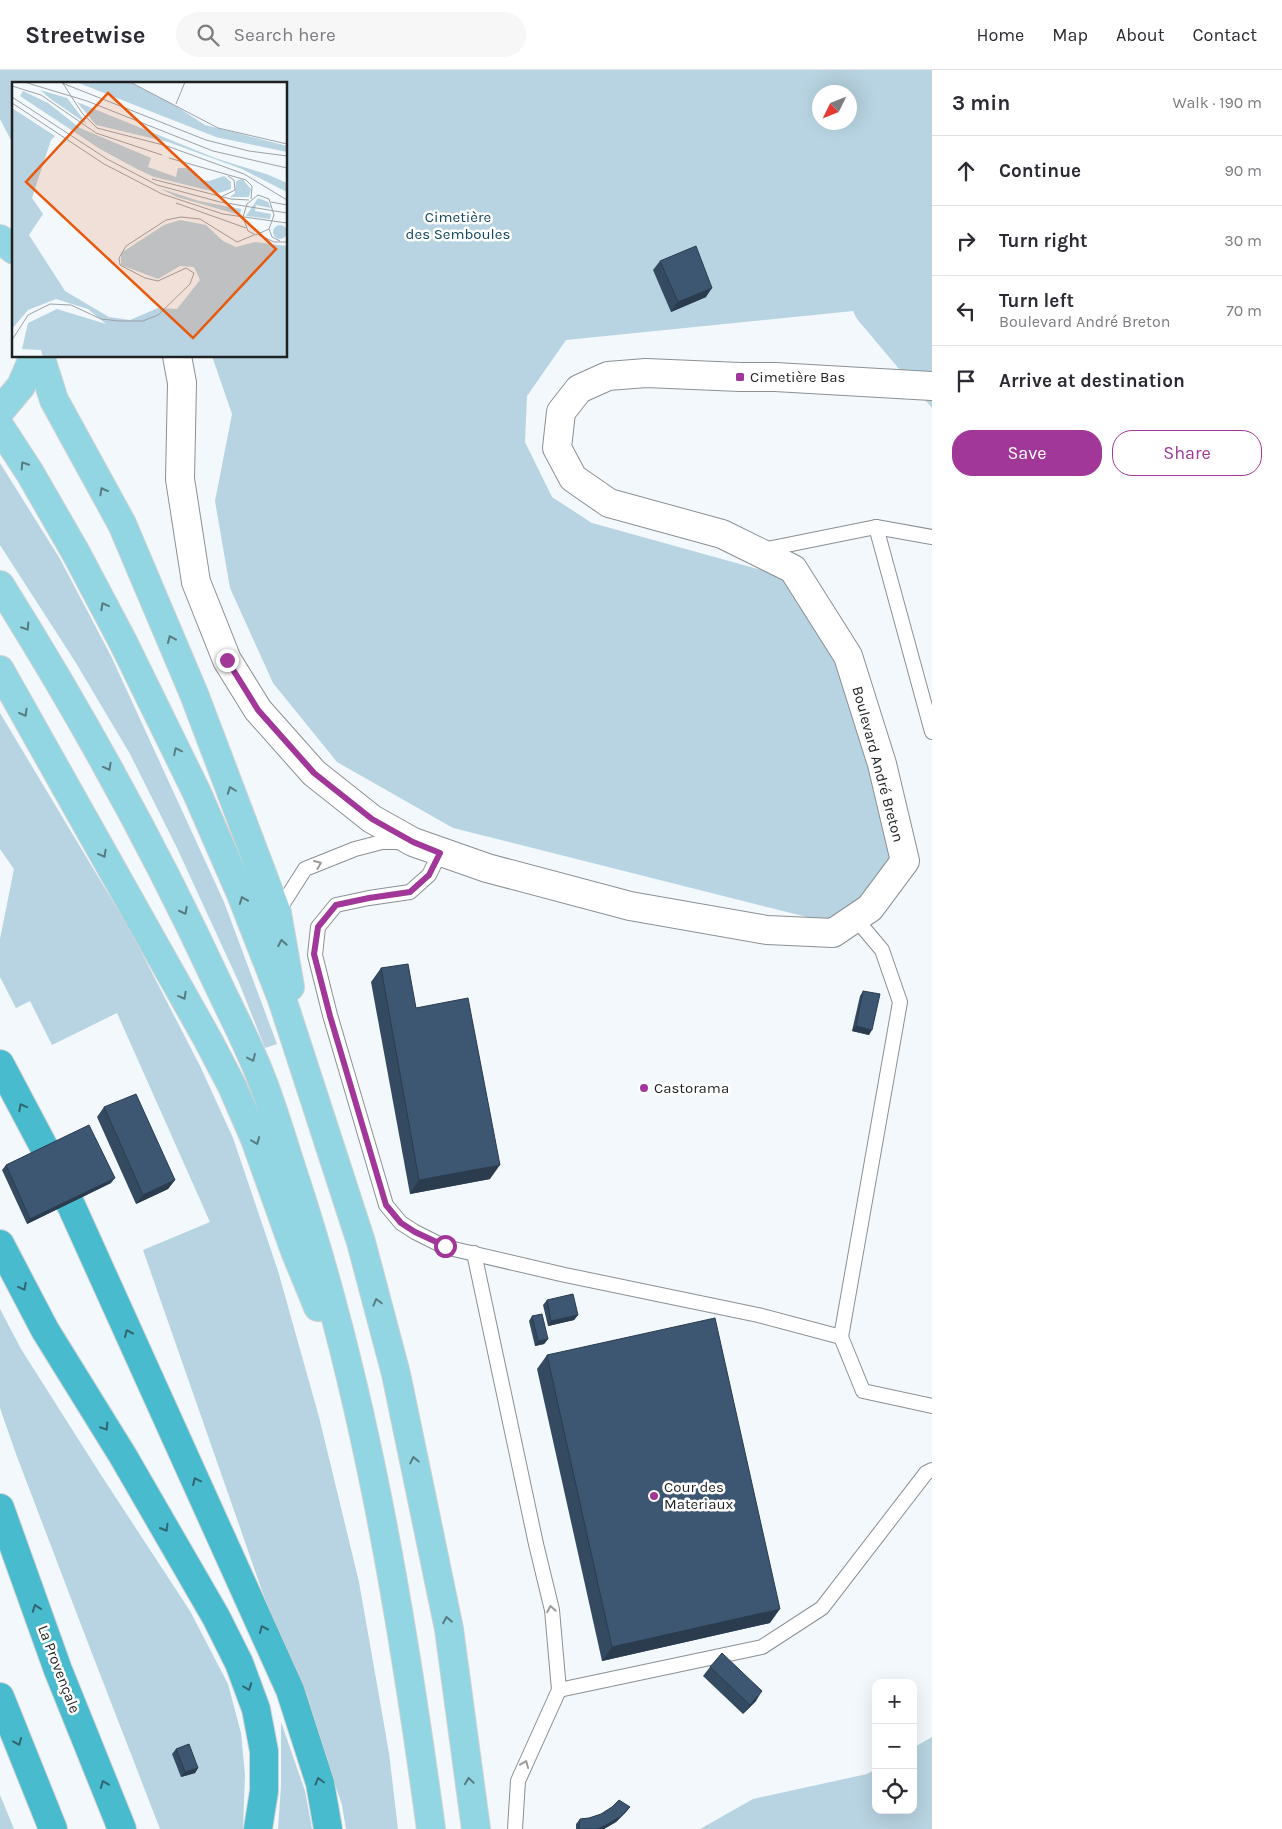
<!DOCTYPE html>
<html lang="en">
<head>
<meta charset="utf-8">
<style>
  body { margin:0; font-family:Karla,sans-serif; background:#f7f7f7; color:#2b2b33 }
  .controls { position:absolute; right:15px; bottom:15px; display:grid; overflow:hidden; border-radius:10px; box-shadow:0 5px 20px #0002 }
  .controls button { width:45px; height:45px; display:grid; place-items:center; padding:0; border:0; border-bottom:1px solid #e1e1e2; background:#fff; color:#2b2b33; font:25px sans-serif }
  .compass { position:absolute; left:812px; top:15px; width:45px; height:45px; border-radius:50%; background:#fff; box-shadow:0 5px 20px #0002; rotate:227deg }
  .stop { position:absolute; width:15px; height:15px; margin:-11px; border:4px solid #a03799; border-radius:50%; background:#fff }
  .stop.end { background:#a03799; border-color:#fff; box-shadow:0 1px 5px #0008 }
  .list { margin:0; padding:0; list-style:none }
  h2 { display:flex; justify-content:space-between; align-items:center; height:65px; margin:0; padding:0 20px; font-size:21px }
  h2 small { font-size:16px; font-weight:400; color:#7c7c81 }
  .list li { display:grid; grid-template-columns:32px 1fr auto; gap:15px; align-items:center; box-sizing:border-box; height:70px; padding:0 20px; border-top:1px solid #e1e1e2 }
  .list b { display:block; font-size:19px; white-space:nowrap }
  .list p { margin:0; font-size:16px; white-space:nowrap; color:#7c7c81 }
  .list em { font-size:16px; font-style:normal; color:#7c7c81 }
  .actions { display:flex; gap:10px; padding:15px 20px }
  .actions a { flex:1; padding:11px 0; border:1px solid #a03799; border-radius:20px; text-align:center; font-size:18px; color:#a03799 }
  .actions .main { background:#a03799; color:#fff }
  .icon { flex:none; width:28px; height:28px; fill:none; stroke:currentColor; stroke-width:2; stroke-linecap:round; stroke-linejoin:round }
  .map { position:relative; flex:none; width:932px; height:1759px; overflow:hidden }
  header { display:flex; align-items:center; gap:30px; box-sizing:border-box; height:70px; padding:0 25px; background:#fff; border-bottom:1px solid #e1e1e2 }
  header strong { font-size:24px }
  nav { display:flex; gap:28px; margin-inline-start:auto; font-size:18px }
  .search { width:350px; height:45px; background:#f7f7f7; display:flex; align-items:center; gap:12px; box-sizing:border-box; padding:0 18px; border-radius:28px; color:#7c7c81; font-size:19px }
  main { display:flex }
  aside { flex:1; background:#fff }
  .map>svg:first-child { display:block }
  .green { fill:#b8d3e1; fill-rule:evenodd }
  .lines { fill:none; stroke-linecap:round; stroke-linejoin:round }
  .lane-casing { stroke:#8b9093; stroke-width:16 }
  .street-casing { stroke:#8b9093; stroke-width:30 }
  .primary-casing { stroke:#d2d2d3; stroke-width:30 }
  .highway-casing { stroke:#d2d2d3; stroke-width:30 }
  .lane { stroke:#fff; stroke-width:14 }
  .street { stroke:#fff; stroke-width:28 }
  .primary { stroke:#91d6e2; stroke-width:28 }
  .highway { stroke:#48bbcf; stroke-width:28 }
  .wall { fill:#344a61 }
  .shaded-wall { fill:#2b3c4f }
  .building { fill:#3d5671; stroke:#2b3c4f }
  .oneway { stroke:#587b82 }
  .oneway2 { stroke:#9a9b9b }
  .oneway3 { stroke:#31666f }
  .route { stroke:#a03799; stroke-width:6 }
  .poi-dot { fill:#a03799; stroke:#fff; stroke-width:2 }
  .labels { text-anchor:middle; stroke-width:5; stroke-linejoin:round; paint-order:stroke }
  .park-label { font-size:15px; fill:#0f475e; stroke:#fff }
  .poi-label { font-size:15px; fill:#1e2021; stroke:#fff; text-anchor:start }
  .street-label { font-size:15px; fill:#1e2021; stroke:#fff }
  .inset-road { fill:none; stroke:#9da2a4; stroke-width:1 }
  .view { fill:#e8590c; fill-opacity:0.15; stroke:#e8590c; stroke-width:2.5 }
  .inset-edge { fill:none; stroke:#1e2021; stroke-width:2.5 }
</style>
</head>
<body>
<header>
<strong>Streetwise</strong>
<div class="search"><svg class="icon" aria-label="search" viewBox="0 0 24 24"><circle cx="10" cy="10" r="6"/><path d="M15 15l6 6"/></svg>Search here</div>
<nav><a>Home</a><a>Map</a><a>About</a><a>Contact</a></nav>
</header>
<main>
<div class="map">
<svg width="932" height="1759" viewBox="0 0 932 1759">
  <rect width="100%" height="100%" fill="#f2f8fc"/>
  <g class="green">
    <path d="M0,0h932v338l-75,-89 -4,-8 -287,29 -39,56 -2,46 27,55 40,26 195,54 53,88 54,195 -32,40 -31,23 -378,-95 -116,-66 -64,-79 -43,-95 -15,-87 17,-87 -20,-58h74v-272h-272v62l-14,-27zM819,22h30v30h-30z"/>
    <polygon points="0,393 60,489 111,586 224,832 277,974 265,978 240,915 177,778 130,684 76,593 0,475"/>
    <polygon points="0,643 130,860 200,996 233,1068 278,1201 319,1347 359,1512 389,1683 398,1759 346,1759 342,1735 318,1664 266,1532 143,1180 210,1152 117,943 52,975 30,931 16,938 0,907 0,869 14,799 0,779"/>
    <polygon points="0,1239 21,1279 101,1405 190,1541 228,1614 241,1663 245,1705 243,1759 160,1759 88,1573 16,1384 0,1338"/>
    <polygon points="281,1652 305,1721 312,1759 278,1759 281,1716"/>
    <polygon points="932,1667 932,1759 700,1759 753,1729 867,1704 876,1699 876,1740 913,1740 913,1678"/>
    <polygon points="0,1725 14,1759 0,1759"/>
  </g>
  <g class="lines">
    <g class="lane-casing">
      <g id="lane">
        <polyline points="876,457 932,662"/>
        <polyline points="762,483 772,478 876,457 932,467"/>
        <polyline points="440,783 429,805 410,822 369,828 336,835 318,857 315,885 330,945 386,1135 401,1153 415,1162 445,1177 565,1205 758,1245 841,1267"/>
        <polyline points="277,843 305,799 355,779 382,772 403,772"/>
        <polyline points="855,848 882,880 900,932 841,1267 863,1321 932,1336"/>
        <polyline points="474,1183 536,1474 552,1540 559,1620 518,1711 515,1759"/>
        <polyline points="559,1620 762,1577 822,1538 926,1403 932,1400"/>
      </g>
    </g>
    <g class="street-casing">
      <polyline id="street" points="177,286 182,313 180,409 196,512 227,590 258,640 314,703 372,749 413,772 487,798 630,836 767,860 833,863 870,838 905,791 882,694 848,586 793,499 722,464 609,433 573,408 557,378 561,342 579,319 608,306 646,303 740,307 775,307 932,316"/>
    </g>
    <g class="primary-casing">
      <g id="primary">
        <polyline points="0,169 14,180"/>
        <polyline points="40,286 54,330 122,454 194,624 277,843 290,917"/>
        <polyline points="0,341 21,316 34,286"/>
        <polyline points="0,357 30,403 76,483 123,572 197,723 241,824 282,929 361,1172 396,1304 449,1559 476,1759"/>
        <path d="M0,515c81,129 154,261 218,399 14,30 30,60 42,91 13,32 23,68 34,101 70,212 107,432 137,653"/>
        <polyline points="0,600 208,970 232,1016 255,1069 295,1181 318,1237"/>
      </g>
    </g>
    <g class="highway-casing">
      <g id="highway">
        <polyline points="0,994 45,1079"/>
        <polyline points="70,1133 290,1620 320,1713 328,1759"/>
        <polyline points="0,1174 45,1260 123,1386 216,1547 239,1593 256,1639 264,1681 264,1721 258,1759"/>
        <polyline points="0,1438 58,1600 122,1759"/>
        <polyline points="0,1627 53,1759"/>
      </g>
    </g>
    <use href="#lane" class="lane"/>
    <use href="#street" class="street"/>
    <use href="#primary" class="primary"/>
    <use href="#highway" class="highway"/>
  </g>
  <g class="wall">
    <polygon points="660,191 706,227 671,242 653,200"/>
    <polygon points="381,898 416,938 490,1109 410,1124 371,912"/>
    <polygon points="863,921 869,965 852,961 860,926"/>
    <polygon points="104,1037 175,1110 168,1119 136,1134 97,1047"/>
    <polygon points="6,1095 111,1113 27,1154 2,1100"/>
    <polygon points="547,1230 578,1245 574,1250 548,1256 543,1235"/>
    <polygon points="532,1246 548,1269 544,1274 535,1276 529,1251"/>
    <polygon points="547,1285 770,1553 602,1591 537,1299"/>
    <polygon points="710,1597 756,1631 743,1644 703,1606"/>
    <polygon points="176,1679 198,1698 195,1703 181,1707 172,1684"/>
    <polygon points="630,1737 626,1742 616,1752 604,1759 576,1759 576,1754 580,1749 589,1748"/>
  </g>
  <g class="shaded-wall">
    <polygon points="712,218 706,227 671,242 678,232"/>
    <polygon points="856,956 872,960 869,965 852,961"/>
    <polygon points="500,1095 490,1109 410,1124 419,1110"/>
    <polygon points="115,1108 111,1113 27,1154 30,1149"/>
    <polygon points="175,1110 168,1119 136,1134 143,1125"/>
    <polygon points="578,1245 574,1250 548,1256 551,1251"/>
    <polygon points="548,1269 544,1274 535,1276 538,1271"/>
    <polygon points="780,1539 770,1553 602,1591 612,1577"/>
    <polygon points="762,1621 756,1631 743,1644 750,1635"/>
    <polygon points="198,1698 195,1703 181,1707 185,1702"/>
    <polygon points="630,1737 626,1742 616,1752 604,1759 597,1759"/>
  </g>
  <g class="building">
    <polygon points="696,176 712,218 678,232 660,191"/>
    <polygon points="408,894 416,938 468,928 500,1095 419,1110 381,898"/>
    <polygon points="863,921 880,924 872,960 856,956"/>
    <polygon points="136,1024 175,1110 143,1125 104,1037"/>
    <polygon points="89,1055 115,1108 30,1149 6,1095"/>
    <polygon points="573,1224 578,1245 551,1251 547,1230"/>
    <polygon points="542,1244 548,1269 538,1271 532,1246"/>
    <polygon points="715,1248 780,1539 612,1577 547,1285"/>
    <polygon points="722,1583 762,1621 750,1635 710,1597"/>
    <polygon points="189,1674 198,1698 185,1702 176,1679"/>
    <polygon points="619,1730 630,1737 620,1747 604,1756 597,1759 579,1759 580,1749 589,1748 601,1744 612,1737"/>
  </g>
  <defs><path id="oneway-chevron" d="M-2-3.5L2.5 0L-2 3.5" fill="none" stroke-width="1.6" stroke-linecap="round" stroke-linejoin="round" transform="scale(1.25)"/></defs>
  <g class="oneway">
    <use href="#oneway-chevron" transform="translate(24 395) rotate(-123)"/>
    <use href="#oneway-chevron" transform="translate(103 421) rotate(-119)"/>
    <use href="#oneway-chevron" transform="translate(104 536) rotate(-118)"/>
    <use href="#oneway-chevron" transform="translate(26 557) rotate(58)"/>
    <use href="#oneway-chevron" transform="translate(171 569) rotate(-113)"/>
    <use href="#oneway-chevron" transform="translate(24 643) rotate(61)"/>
    <use href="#oneway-chevron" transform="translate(177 681) rotate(-116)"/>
    <use href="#oneway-chevron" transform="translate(108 697) rotate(61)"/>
    <use href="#oneway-chevron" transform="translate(231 720) rotate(-111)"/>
    <use href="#oneway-chevron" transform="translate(103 784) rotate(61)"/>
    <use href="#oneway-chevron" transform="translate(243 830) rotate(-112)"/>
    <use href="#oneway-chevron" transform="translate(184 841) rotate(63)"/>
    <use href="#oneway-chevron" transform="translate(282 873) rotate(-100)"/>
    <use href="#oneway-chevron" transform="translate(183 926) rotate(61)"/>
    <use href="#oneway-chevron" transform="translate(252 988) rotate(65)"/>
    <use href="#oneway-chevron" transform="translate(256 1071) rotate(69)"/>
    <use href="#oneway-chevron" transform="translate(377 1232) rotate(-105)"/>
    <use href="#oneway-chevron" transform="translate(414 1390) rotate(-102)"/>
    <use href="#oneway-chevron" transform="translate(447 1550) rotate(-101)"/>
    <use href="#oneway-chevron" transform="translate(469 1711) rotate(-98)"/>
  </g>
  <g class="oneway2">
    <use href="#oneway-chevron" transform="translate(318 794) rotate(-23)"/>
    <use href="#oneway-chevron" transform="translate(551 1539) rotate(-100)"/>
    <use href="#oneway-chevron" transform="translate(525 1694) rotate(-68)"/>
  </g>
  <g class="oneway3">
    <use href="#oneway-chevron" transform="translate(22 1037) rotate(-118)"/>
    <use href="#oneway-chevron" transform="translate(23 1217) rotate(62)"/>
    <use href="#oneway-chevron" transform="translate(128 1263) rotate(-114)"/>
    <use href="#oneway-chevron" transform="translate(105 1357) rotate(58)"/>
    <use href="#oneway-chevron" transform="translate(196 1411) rotate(-115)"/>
    <use href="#oneway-chevron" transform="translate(165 1458) rotate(60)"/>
    <use href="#oneway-chevron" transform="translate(36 1538) rotate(-110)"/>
    <use href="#oneway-chevron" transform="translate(263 1559) rotate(-114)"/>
    <use href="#oneway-chevron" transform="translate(248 1617) rotate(69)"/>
    <use href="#oneway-chevron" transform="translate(18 1672) rotate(68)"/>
    <use href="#oneway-chevron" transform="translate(319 1711) rotate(-105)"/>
    <use href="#oneway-chevron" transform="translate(104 1714) rotate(-112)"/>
  </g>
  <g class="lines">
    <polyline class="route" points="227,590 258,640 314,703 372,749 413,772 440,783 429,805 410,822 369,828 336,835 318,857 314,884 330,946 386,1135 401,1153 415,1162 445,1176"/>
  </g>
  <g class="poi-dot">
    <rect x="735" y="302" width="10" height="10" rx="2.5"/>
    <circle cx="644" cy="1018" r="5"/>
    <circle cx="654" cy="1426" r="5"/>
  </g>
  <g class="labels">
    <g class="park-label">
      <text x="458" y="152">Cimetière<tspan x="458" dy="17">des Semboules</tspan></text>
    </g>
    <g class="poi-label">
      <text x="750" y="312">Cimetière Bas</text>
      <text x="654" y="1023">Castorama</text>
      <text x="664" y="1422">Cour des<tspan x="664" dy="17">Materiaux</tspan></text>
    </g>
    <g class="street-label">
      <text transform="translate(878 694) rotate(75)" y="5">Boulevard André Breton</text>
      <text transform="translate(59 1599) rotate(69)" y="5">La Provençale</text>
    </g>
  </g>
  <g transform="translate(12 12)">
    <rect width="275" height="275" fill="#f2f8fc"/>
    <path d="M64,0h53l42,21 34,22 82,21v6l-71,-15zM28,8l27,8 20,26 -35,-24zM11,9l25,12 32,25 71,30 -3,9 28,10 2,-9h7l6,1 8,11 10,1 15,-5 7,6v7l-12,4 -65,-16 -17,-8 -37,-20 -80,-53zM65,20l138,56 54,17 18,8v9l-45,-23 -74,-27 -72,-17zM0,26l43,28 -4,4 -19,58 11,16 -14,21 36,56 44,26 21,3 28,-12 19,1 23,-29 -6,-13 -14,-1 -22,13 -37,-14v-12l43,-28 16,-5 26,5 17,16 13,6 19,-5 32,4v111h-244l-2,-7 -19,-1 6,-26 29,-14 49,15 -18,-15 -32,-10 -28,11 -16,19zM230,97l9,10 -2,8h-19l5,-4 1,-12zM147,106l40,13 42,8 -1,6 -63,-18zM246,116l10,4 3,6 -15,-3 -1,6 16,3 -1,5 -24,-3zM261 150a7 7 0 1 1 14 0a7 7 0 1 1-14 0Z" fill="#b8d3e1"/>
    <path class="inset-road" d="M12,0l63,19 126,50 74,17M50,0l20,31 15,15 70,18 77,28 43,26M118,0l88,46 69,16M50,1l144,57 43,11 38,5M0,4l29,9 55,38 66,22M0,15l95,62 50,26 63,17 67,11M0,21l92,61 58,30 61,20 64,9M164,22l9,-22M157,76l77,22 6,6 -1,13M140,97l79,20 18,1M246,113l11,4 5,16 -5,14 -13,6 -8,-4 -5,-14 4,-13zM209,115l14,-7 -1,-10 -6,-4M259,120l16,3M164,121l70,25M257,147l3,8 8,4M247,153l15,7h13M0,258l16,-25 22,-11 21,1 30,14 18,2h24l15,-6 32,-31 4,-11 -8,-5 -28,13 -13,-3 -25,-13 -1,-7 7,-12 40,-26 15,-3 19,2 37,23 17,-7"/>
    <path class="view" d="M96,11l168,156 -83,89 -167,-156z"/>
    <rect width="275" height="275" class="inset-edge"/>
  </g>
</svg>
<div class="controls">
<button>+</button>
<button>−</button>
<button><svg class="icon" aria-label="locate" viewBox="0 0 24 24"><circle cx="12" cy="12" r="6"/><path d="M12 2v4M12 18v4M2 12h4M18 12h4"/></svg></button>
</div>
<svg class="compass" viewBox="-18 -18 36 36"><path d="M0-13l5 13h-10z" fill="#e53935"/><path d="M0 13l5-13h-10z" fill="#7c7c81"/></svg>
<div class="stop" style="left:445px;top:1176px"></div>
<div class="stop end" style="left:227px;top:590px"></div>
</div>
<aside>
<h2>3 min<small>Walk · 190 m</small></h2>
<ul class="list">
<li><svg class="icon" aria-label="ahead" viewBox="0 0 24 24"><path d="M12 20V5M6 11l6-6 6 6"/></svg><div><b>Continue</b></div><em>90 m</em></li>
<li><svg class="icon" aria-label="right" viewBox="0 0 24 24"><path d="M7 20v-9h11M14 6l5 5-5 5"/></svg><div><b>Turn right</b></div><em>30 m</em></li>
<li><svg class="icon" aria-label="left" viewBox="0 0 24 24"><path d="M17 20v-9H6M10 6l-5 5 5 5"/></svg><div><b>Turn left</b><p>Boulevard André Breton</p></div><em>70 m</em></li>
<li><svg class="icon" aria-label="arrive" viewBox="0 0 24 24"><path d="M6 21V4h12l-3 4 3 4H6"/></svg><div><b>Arrive at destination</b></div></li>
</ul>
<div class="actions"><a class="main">Save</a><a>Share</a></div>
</aside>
</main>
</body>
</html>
